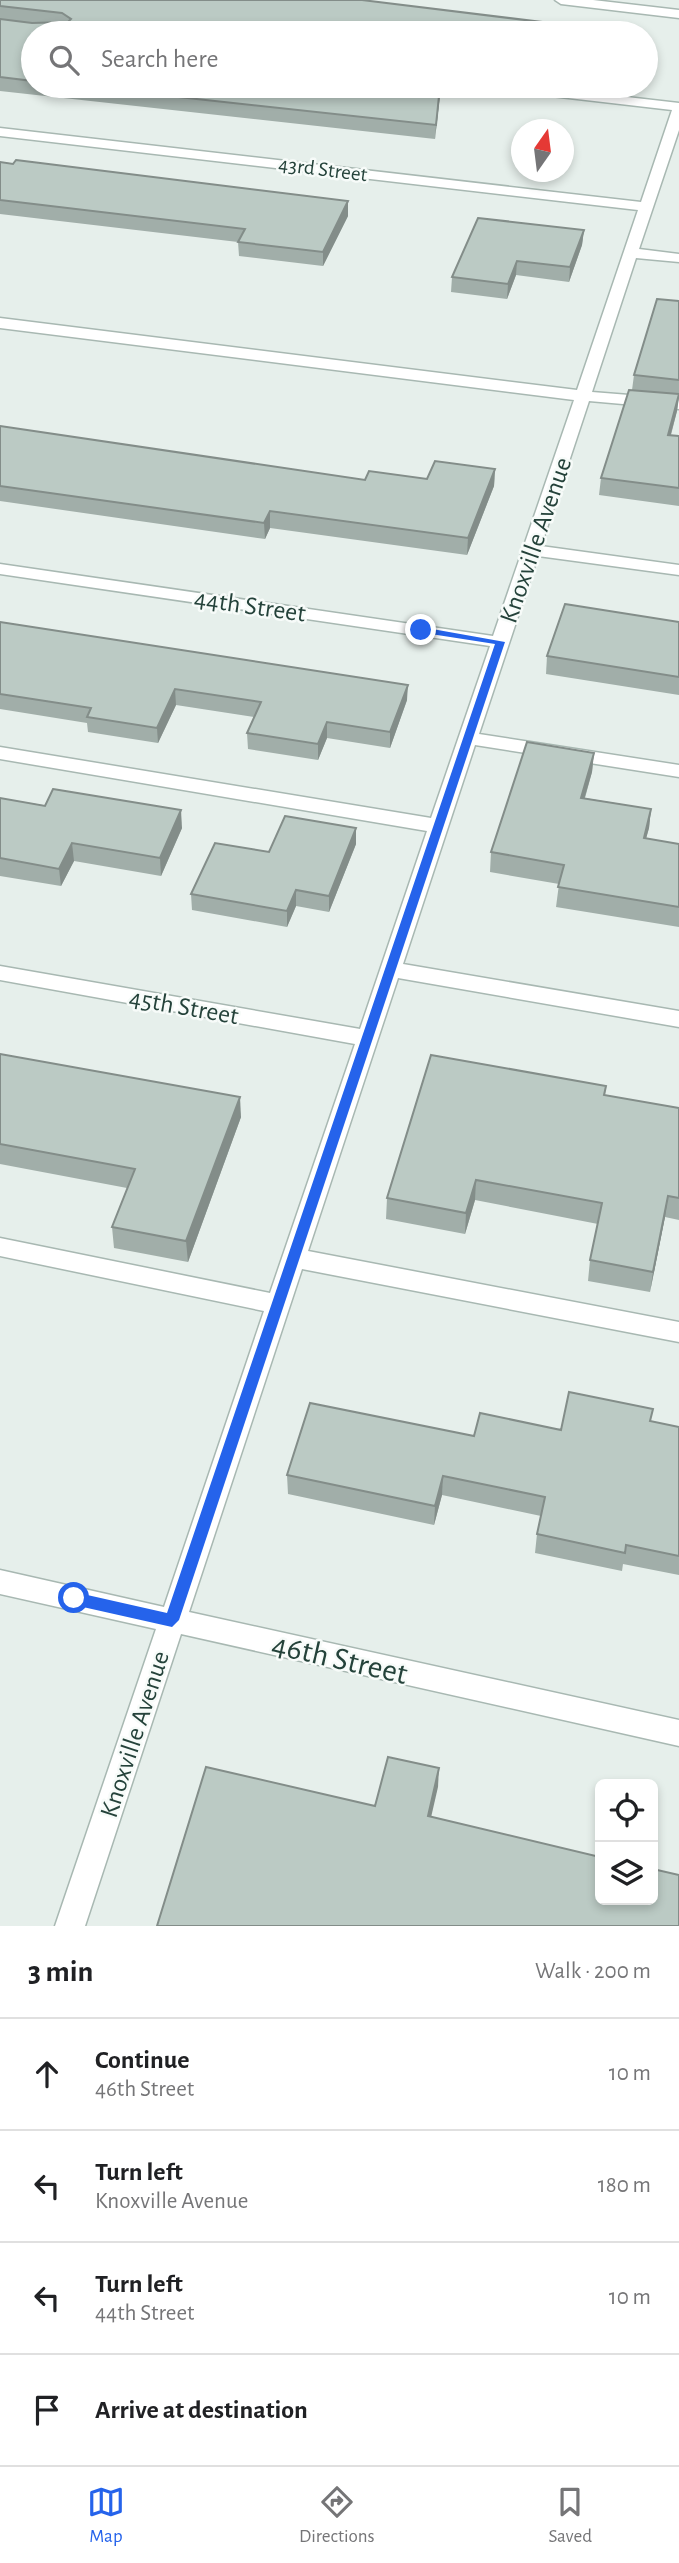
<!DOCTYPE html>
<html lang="en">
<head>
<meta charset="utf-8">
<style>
  body { margin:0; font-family:"Alegreya Sans",sans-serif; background:#f2f2f2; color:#202124 }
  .controls { position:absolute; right:21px; bottom:21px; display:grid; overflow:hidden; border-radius:10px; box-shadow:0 4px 10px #0003 }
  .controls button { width:63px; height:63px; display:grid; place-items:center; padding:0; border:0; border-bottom:2px solid #e0e0e0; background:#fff; color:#202124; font:35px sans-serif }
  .compass { position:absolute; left:511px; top:119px; width:63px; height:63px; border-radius:50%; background:#fff; box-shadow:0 4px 10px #0003; rotate:14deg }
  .stop { position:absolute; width:21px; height:21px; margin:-16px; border:5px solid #2563eb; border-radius:50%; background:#fff }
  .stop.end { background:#2563eb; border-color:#fff; box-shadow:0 2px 7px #0008 }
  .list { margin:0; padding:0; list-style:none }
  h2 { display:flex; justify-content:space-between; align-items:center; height:91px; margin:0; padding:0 28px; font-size:30px }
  h2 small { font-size:23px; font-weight:400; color:#757577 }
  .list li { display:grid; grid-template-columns:46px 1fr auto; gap:21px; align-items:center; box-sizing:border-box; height:112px; padding:0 28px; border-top:2px solid #e0e0e0 }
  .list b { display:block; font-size:26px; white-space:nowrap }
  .list p { margin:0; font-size:23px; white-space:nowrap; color:#757577 }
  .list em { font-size:23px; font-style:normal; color:#757577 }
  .icon { flex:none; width:38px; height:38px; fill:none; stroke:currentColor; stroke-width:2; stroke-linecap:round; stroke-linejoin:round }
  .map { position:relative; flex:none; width:679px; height:1926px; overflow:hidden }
  .search { position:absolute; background:#fff; box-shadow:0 4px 10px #0003; left:21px; right:21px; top:21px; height:77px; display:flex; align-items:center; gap:18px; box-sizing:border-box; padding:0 24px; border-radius:38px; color:#757577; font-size:26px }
  .sheet { height:539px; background:#fff }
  nav { display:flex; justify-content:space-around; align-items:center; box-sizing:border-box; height:98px; border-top:2px solid #e0e0e0; background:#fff; font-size:19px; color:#757577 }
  nav a { display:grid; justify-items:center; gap:4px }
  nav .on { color:#2563eb }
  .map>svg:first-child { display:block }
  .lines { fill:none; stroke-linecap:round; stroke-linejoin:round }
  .minor-casing { stroke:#a8b8b2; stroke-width:3 }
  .minor { fill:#fff; fill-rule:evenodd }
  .wall { fill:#a1aea9 }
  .shaded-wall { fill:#838d89 }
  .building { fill:#bbcac4; stroke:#838d89; stroke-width:2 }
  .route { fill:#2563eb }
  .labels { text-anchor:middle; stroke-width:5; stroke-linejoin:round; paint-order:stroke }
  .far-street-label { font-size:21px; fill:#24423a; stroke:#f7fbf9 }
  .street-label { font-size:26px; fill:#24423a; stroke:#f7fbf9 }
  .near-street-label { font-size:32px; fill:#24423a; stroke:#f7fbf9 }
</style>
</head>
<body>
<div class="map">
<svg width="679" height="1926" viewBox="0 0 679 1926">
  <rect width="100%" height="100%" fill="#e6efeb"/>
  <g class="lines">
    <g class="minor-casing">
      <g id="minor">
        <polygon points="555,0 593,0 679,10 679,18 561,4"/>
        <polygon points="492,86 531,86 679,103 679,130 639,249 679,254 679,262 636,258 592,392 679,399 679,409 589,401 541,546 679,565 679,575 538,556 479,734 679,765 679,777 475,745 403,964 679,1011 679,1027 398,978 308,1251 679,1322 679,1342 302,1269 189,1612 679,1720 679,1746 181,1634 85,1926 55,1926 156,1629 0,1594 0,1570 164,1607 264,1311 0,1256 0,1238 270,1293 355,1044 0,980 0,966 360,1029 427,831 0,759 0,747 431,818 490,646 0,574 0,564 493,636 574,400 0,328 0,318 577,390 638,210 0,136 0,128 641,202 672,110 499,90"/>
      </g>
    </g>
    <use href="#minor" class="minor"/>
  </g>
  <g class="wall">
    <polygon points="0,0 362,0 33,33 33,86 441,86 435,139 0,91"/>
    <polygon points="0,162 348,201 348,216 323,266 239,256 238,242 0,214"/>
    <polygon points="584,230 582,245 569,282 516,275 507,299 451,292 452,277"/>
    <polygon points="679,301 679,398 677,411 671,435 679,436 679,506 599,495 601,478 632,390 634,375"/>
    <polygon points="0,426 365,480 427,479 495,469 494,486 467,555 270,528 265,539 0,501"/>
    <polygon points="0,622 407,700 390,748 327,738 318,760 248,749 247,733 254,717 176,705 158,743 88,732 87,723 0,709"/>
    <polygon points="679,622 679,695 546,674 547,656"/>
    <polygon points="594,753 592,772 585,798 651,809 649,828 646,838 679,844 679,927 556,907 559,884 490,872 491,852"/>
    <polygon points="0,798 182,828 161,876 74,861 61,886 0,876"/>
    <polygon points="356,828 356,844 329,912 296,906 287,927 192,910 191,894 269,852"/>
    <polygon points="0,1054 241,1117 188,1262 114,1248 112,1227 127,1188 0,1164"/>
    <polygon points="606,1086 605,1095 679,1108 679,1220 665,1217 650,1292 588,1281 590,1260 598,1224 475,1200 465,1234 386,1219 387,1198"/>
    <polygon points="651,1421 679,1427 679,1575 623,1564 622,1571 535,1553 537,1534 541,1516 442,1495 434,1525 288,1494 287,1475 474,1436"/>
  </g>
  <g class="shaded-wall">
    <polygon points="440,86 441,86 435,139 436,125"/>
    <polygon points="348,201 348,216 323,266 323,252"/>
    <polygon points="584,230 582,245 569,282 570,267"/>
    <polygon points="517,261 516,275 507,299 508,284"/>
    <polygon points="679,395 677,411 666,452 668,435"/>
    <polygon points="495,469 494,486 467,555 468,538"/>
    <polygon points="270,511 270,528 265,539 264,523"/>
    <polygon points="408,685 407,700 390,748 390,732"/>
    <polygon points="175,689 176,705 158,743 157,728"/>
    <polygon points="327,722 327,738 318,760 318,744"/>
    <polygon points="594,753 592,772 579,817 581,798"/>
    <polygon points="651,809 649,828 641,857 644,838"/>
    <polygon points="181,810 182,828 161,876 160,858"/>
    <polygon points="356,828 356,844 329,912 329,896"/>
    <polygon points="72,843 74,861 61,886 59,869"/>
    <polygon points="296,890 296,906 287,927 287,911"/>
    <polygon points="240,1097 241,1117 188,1262 186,1241"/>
    <polygon points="476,1180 475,1200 465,1234 466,1213"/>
    <polygon points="668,1196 665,1217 650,1292 653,1272"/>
    <polygon points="443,1476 442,1495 434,1525 435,1506"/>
    <polygon points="439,1768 438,1787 427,1835 428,1816"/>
  </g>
  <g class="building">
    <polygon points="0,0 362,0 607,30 607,33 33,33 33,81 0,77 0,19 32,23 68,22 71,19 62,13 0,6"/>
    <polygon points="78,86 440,86 436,125"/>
    <polygon points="16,160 348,201 323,252 238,242 245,229 0,200 0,162 13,164"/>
    <polygon points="478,218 584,230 570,267 517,261 508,284 452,277"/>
    <polygon points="657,299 679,301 679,380 634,375"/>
    <polygon points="629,390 679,394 668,435 679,436 679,488 601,478"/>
    <polygon points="0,426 365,480 369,471 427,479 435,461 495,469 468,538 270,511 264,523 0,486"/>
    <polygon points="565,604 679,622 679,677 547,656"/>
    <polygon points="0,622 408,685 390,732 327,722 318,744 247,733 261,702 175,689 157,728 87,717 91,708 0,694"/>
    <polygon points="527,742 594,753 581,798 651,809 644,838 679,844 679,907 558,887 564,865 491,852"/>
    <polygon points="53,789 181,810 160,858 72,843 59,869 0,858 0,798 45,806"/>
    <polygon points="285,816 356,828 329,896 296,890 287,911 191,894 215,843 269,852"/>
    <polygon points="0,1054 240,1097 186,1241 112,1227 135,1169 0,1144"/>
    <polygon points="431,1055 606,1086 604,1095 679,1108 679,1198 668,1196 653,1272 590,1260 602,1203 476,1180 466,1213 387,1198"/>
    <polygon points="569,1392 653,1409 650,1421 679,1427 679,1556 626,1545 625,1553 537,1534 545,1497 443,1476 435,1506 287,1475 310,1403 474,1436 480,1413 561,1430"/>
    <polygon points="388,1757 439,1768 428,1816 600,1857 600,1900 653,1900 653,1869 679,1875 679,1926 157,1926 206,1767 375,1806"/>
  </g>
  <polygon class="route" points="421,627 505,642 179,1620 172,1627 74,1605 67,1598 74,1592 167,1613 495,644 418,632 418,628"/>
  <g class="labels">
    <g class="far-street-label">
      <text transform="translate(323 169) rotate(7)" y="7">43rd Street</text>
    </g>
    <g class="street-label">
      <text transform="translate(535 540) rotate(-71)" y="9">Knoxville Avenue</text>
      <text transform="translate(250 605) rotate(8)" y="9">44th Street</text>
      <text transform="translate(184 1006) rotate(10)" y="9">45th Street</text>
      <text transform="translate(134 1734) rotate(-72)" y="9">Knoxville Avenue</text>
    </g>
    <g class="near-street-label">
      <text transform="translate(340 1658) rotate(13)" y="11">46th Street</text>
    </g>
  </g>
</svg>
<div class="controls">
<button><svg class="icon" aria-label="locate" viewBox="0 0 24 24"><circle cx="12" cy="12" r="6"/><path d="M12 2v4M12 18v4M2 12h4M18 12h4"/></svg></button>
<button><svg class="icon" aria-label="layers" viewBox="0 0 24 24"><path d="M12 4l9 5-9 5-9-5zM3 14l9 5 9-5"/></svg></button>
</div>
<svg class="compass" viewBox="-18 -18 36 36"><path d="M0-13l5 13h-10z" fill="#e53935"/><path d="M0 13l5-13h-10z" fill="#757577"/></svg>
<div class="stop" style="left:74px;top:1598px"></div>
<div class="stop end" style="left:421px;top:630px"></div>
<div class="search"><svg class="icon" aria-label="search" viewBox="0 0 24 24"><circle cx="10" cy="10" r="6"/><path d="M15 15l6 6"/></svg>Search here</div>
</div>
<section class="sheet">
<h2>3 min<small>Walk · 200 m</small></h2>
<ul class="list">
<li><svg class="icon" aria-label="ahead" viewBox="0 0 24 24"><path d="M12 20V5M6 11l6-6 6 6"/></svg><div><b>Continue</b><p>46th Street</p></div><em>10 m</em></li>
<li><svg class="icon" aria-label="left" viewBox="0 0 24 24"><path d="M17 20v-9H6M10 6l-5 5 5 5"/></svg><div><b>Turn left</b><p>Knoxville Avenue</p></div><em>180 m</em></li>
<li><svg class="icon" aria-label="left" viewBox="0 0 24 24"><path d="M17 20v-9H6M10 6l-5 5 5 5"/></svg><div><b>Turn left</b><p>44th Street</p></div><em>10 m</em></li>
<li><svg class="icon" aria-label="arrive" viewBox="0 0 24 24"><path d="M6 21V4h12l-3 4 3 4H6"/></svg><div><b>Arrive at destination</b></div></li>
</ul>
</section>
<nav>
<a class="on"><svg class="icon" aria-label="map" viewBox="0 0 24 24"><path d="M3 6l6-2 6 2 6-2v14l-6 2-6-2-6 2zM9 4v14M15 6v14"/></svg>Map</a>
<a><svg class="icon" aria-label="directions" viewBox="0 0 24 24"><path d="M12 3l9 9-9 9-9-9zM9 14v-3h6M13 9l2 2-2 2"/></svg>Directions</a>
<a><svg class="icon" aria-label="saved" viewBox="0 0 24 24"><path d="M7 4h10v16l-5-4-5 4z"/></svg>Saved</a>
</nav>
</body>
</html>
